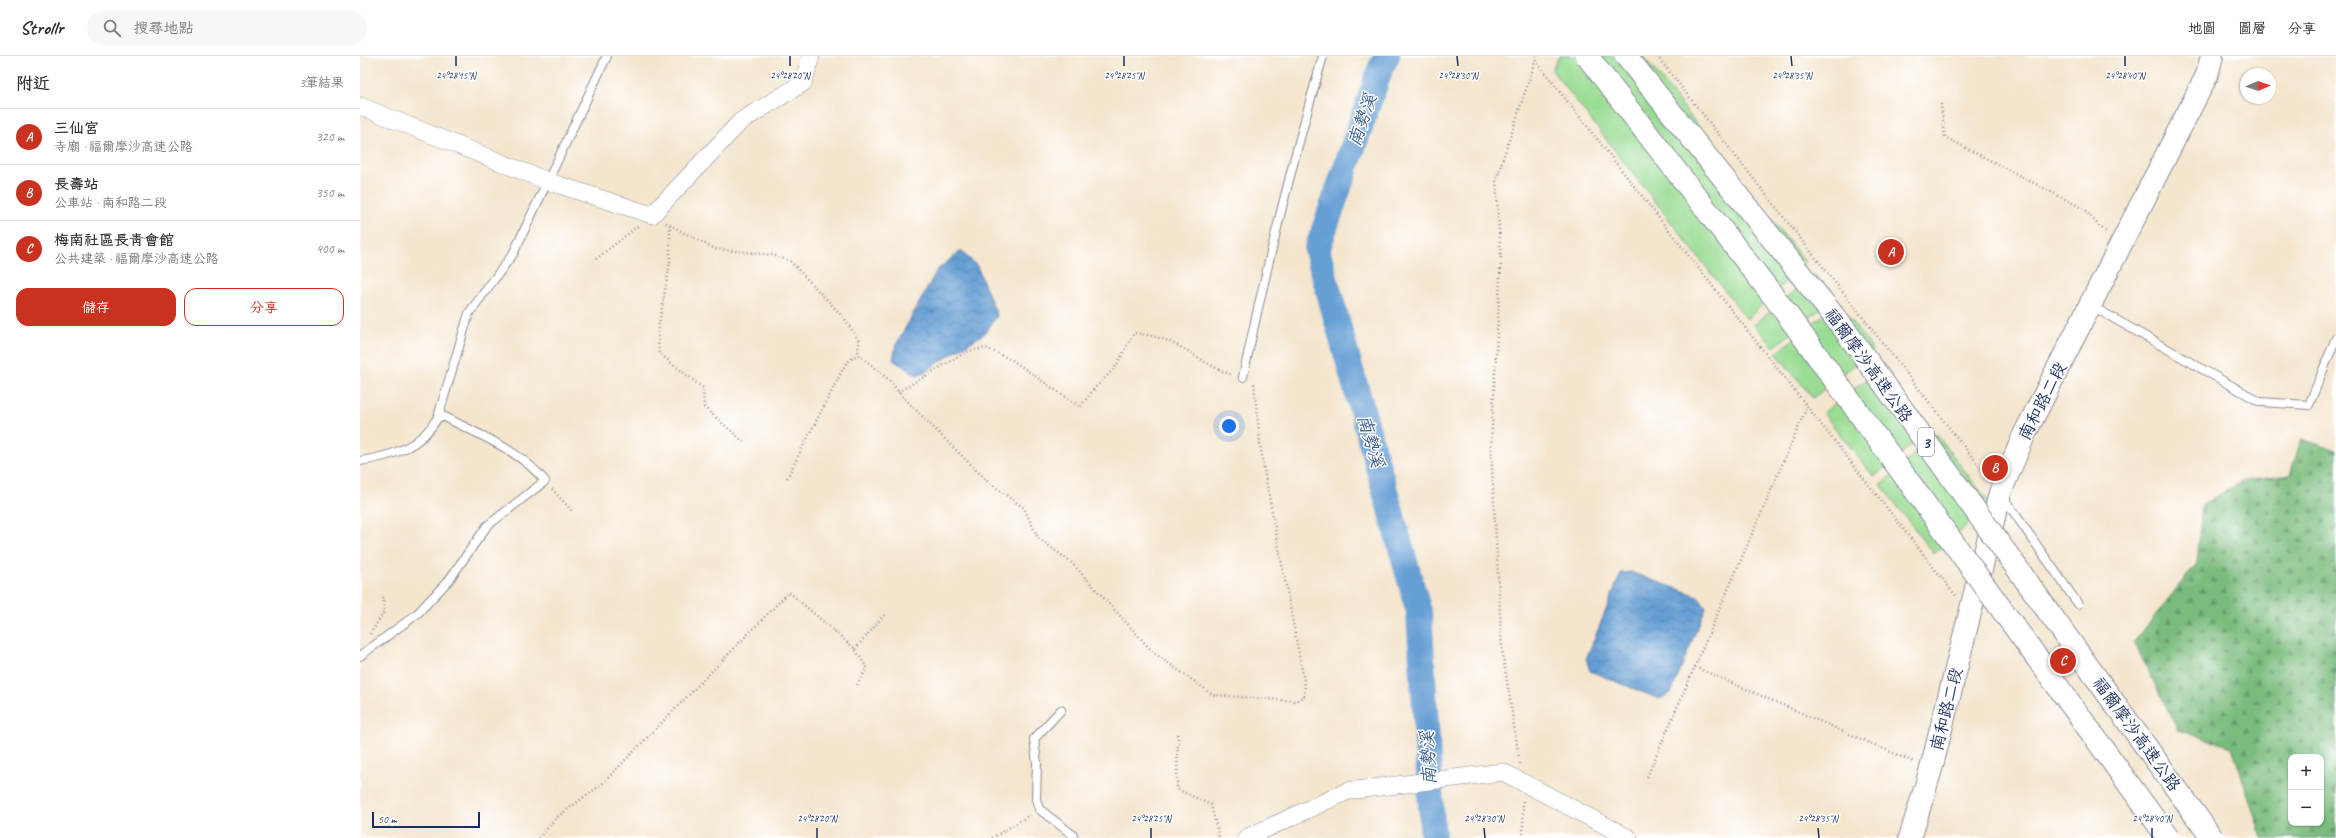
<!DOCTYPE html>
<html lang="zh-TW">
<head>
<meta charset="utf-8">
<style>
  body { margin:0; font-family:Caveat,"LXGW WenKai TC",sans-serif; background:#f7f7f7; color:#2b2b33 }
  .controls { position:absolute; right:12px; bottom:12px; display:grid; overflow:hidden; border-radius:8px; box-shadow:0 1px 3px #0004 }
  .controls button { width:36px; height:36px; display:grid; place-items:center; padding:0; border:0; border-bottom:1px solid #e1e1e2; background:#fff; color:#2b2b33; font:20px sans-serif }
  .compass { position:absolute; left:1880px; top:12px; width:36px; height:36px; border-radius:50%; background:#fff; box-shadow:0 1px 3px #0004; rotate:88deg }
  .scale { position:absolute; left:12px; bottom:10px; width:108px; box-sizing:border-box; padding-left:4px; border:2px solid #1b2f5e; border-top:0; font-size:11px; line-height:14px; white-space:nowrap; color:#1b2f5e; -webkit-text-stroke:3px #fff; paint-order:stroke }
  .you { position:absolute; left:869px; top:370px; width:14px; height:14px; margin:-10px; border:3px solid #fff; border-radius:50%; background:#1a73e8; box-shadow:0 0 0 6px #1a73e833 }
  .badge { display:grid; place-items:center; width:26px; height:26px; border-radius:50%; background:#c8321e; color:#fff; font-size:13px; font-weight:700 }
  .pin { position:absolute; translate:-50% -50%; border:2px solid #fff; box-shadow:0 1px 4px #0006 }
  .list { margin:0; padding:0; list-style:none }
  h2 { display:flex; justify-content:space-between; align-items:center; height:52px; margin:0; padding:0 16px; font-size:17px }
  h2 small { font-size:13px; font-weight:400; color:#7c7c81 }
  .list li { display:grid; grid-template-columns:26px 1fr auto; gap:12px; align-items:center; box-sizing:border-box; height:56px; padding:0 16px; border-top:1px solid #e1e1e2 }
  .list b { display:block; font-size:15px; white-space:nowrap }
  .list p { margin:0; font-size:13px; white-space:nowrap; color:#7c7c81 }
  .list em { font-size:13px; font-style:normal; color:#7c7c81 }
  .actions { display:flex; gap:8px; padding:12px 16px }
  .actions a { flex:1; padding:9px 0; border:1px solid #c8321e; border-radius:12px; text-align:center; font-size:14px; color:#c8321e }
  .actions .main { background:#c8321e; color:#fff }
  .icon { flex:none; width:22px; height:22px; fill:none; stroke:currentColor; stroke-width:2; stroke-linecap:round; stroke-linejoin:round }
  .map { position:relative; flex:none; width:1976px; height:782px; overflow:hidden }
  header { display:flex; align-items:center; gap:24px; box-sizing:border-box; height:56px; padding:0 20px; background:#fff; border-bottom:1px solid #e1e1e2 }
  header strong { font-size:19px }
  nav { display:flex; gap:22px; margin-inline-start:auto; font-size:14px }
  .search { width:280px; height:36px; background:#f7f7f7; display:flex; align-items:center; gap:10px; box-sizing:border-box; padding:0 14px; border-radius:22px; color:#7c7c81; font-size:15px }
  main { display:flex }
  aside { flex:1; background:#fff }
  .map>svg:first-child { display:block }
  .green { fill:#99dc93; stroke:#5a8678 }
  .forest { fill:url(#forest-firs); stroke:#4a766e; fill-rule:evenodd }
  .water { fill:url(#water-waves); stroke:#406799 }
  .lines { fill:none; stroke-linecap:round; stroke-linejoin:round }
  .river { stroke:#669fd4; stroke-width:26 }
  .building { fill:url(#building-cross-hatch) }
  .service-casing { stroke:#888a96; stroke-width:10 }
  .minor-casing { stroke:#888a96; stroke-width:18 }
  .secondary-casing { stroke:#888a96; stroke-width:24 }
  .path { stroke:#888a96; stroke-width:2.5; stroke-dasharray:1 3; stroke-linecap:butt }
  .service { stroke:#fff; stroke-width:8 }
  .minor { stroke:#fff; stroke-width:17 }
  .secondary { stroke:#fff; stroke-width:22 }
  .motorway-bridge-casing { stroke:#888a96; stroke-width:24; stroke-linecap:butt }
  .motorway-bridge { stroke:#fff; stroke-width:22 }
  .ticks { fill:none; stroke:#1b2f5e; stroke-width:1.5 }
  .labels { text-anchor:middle; stroke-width:3; stroke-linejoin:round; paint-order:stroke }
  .shield { fill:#fff; stroke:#5f6d8e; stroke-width:1 }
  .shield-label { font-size:16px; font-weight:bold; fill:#1b2f5e }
  .street-label { font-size:17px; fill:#1b2f5e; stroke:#fff }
  .water-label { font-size:18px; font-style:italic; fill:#395c8d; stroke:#fff }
  .ticks-label { font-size:10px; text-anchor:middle; fill:#1b2f5e; stroke:#fff; stroke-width:3; stroke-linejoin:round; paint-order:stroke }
</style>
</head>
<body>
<header>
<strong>Strollr</strong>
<div class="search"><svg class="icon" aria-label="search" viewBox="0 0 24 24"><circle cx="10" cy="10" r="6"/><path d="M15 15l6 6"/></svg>搜尋地點</div>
<nav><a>地圖</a><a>圖層</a><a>分享</a></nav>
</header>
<main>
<aside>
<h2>附近<small>3筆結果</small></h2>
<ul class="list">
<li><span class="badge">A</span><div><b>三仙宮</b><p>寺廟 · 福爾摩沙高速公路</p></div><em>320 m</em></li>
<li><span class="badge">B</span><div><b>長壽站</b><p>公車站 · 南和路二段</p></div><em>350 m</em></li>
<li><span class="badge">C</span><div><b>梅南社區長青會館</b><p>公共建築 · 福爾摩沙高速公路</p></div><em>400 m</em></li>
</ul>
<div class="actions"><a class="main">儲存</a><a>分享</a></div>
</aside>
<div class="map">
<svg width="1976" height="782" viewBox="0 0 1976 782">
  <defs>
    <pattern id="forest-firs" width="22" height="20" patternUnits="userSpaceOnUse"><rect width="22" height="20" fill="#7abc7d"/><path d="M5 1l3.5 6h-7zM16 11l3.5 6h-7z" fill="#63996a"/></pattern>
    <pattern id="water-waves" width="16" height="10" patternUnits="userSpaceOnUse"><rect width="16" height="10" fill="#669fd4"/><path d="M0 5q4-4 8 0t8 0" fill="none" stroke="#5382af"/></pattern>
    <pattern id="building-cross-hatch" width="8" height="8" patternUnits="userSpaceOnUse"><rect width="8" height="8" fill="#dda981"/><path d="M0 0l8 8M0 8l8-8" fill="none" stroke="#b28a6d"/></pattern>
  </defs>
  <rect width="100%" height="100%" fill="#fff"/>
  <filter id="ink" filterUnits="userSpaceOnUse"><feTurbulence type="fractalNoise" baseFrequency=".025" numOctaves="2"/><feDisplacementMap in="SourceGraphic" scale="8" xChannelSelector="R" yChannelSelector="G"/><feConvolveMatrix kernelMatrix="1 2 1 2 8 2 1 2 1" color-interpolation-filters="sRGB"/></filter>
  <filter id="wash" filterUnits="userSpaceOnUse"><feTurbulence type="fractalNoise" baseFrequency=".012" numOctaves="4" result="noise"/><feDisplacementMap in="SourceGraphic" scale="16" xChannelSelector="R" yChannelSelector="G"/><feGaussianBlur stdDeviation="0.9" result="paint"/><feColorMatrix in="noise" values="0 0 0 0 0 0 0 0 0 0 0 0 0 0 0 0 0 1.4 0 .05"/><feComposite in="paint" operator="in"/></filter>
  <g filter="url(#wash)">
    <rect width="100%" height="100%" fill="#f4e5cd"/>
    <g class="green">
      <polygon points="1199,0 1283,0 1446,207 1387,263 1192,14"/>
      <polygon points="1455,218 1474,242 1414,291 1394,269"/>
      <polygon points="1478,247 1513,294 1453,342 1416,297"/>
      <polygon points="1521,312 1570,373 1514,421 1463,357"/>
      <polygon points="1576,378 1631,449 1574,498 1521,429"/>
    </g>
    <path class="forest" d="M1941,383l35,11v388h-74l-30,-91 -54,-17 -44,-88 63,-79 5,-58 41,-24 47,-6zM1931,701h30v66h-30z"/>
    <g class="water">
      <polygon points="601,195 617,210 637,260 625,277 558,320 533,304 536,289 577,214"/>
      <polygon points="1270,516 1338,540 1346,551 1311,637 1299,643 1230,615 1226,603 1261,517"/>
    </g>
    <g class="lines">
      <polyline class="river" points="1027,0 1021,11 957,194 1059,556 1073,782"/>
    </g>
    <g id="blocks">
      <polygon class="building" points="1706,587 1721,606 1699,623 1684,605"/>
    </g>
  </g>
  <g filter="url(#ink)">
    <use href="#blocks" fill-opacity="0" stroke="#888a96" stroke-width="1"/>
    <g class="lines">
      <g class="service-casing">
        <g id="service">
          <polyline points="1732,250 1900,346 1949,349 1976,282"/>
          <path d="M883,321c23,-109 49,-215 80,-321"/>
          <path d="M0,405c33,-5 61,-14 78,-44l31,-104 44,-59 94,-198"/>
          <polyline points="1643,441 1718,548"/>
          <path d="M0,600l57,-42 32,-34 38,-54 58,-45c-25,-31 -66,-46 -100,-64h-7"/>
          <polyline points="701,654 674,683 677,707 676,743 679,753 713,779 713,782"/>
        </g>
      </g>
      <g class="minor-casing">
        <g id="minor">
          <polyline points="0,50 187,125 292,159 381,65 443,27 451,0"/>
          <polyline points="886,782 988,735 1143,716 1269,782"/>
        </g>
      </g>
      <g class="secondary-casing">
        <polyline id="secondary" points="1550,782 1571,713 1640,437 1664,379 1847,19 1852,0"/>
      </g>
      <g class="path">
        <polyline points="1297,0 1628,421"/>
        <polyline points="1175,4 1596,540"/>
        <polyline points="1581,48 1585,81 1724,153 1740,171 1748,177"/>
        <polyline points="306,167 355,193 413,199 430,205 485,263 499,285 498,298 529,324 545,343 628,426 664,452 678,482 711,506 793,596 853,639 936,645 944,640 945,630 902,403 894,328 892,327"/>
        <polyline points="310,169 310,207 298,274 299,297 343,332 344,351 384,386"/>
        <polyline points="236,203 278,170"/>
        <path d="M538,336l70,-41 18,-3 26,12 68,47 14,-18 21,-21 19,-35c13,2 27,4 39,10 20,10 38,25 60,32"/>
        <polyline points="427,422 486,307 498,298"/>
        <polyline points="192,433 212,455"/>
        <polyline points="10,578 24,556 23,539"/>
        <polyline points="495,593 526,557"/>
        <polyline points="1335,611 1554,706"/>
        <polyline points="818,678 817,733 851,749 859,782"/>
        <polyline points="1160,708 1142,594 1131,392 1141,204 1136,124 1177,0"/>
        <polyline points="1287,721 1447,351"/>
        <polyline points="179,782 196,762 242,728 429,536 495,593 507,612 496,631"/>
        <polyline points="632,782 670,759"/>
        <polyline points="1163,782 1163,743"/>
      </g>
      <use href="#service" class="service"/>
      <use href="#minor" class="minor"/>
      <use href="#secondary" class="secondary"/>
      <g class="motorway-bridge-casing">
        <g id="motorway-bridge">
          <polyline points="1227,0 1421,250 1808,782"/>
          <polyline points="1266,0 1485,274 1852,782"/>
        </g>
      </g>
      <use href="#motorway-bridge" class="motorway-bridge"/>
    </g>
  </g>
  <path class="ticks" d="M96,0v10M430,0v10M764,0v10M1097,0l1,10M1431,0l1,10M1765,0v10M457,772v10M791,772v10M1124,772l1,10M1458,772l1,10M1792,772v10"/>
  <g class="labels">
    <rect class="shield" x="1558" y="372" width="16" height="28" rx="3"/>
    <g class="shield-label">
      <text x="1566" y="392">3</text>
    </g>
    <g class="street-label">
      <text transform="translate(1509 309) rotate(54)" y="6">福爾摩沙高速公路</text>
      <text transform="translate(1682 345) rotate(-63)" y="6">南和路二段</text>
      <text transform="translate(1586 653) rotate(-76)" y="6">南和路二段</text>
      <text transform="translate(1777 678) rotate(54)" y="6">福爾摩沙高速公路</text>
    </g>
    <g class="water-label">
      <text transform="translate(1002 64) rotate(-71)" y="6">南勢溪</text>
      <text transform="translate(1011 385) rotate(74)" y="6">南勢溪</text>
      <text transform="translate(1068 702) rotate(-93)" y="6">南勢溪</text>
    </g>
  </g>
  <g class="ticks-label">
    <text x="96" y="23">24°28'15"N</text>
    <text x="430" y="23">24°28'20"N</text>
    <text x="764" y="23">24°28'25"N</text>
    <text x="1098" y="23">24°28'30"N</text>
    <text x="1432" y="23">24°28'35"N</text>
    <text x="1765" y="23">24°28'40"N</text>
    <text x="457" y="766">24°28'20"N</text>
    <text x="791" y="766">24°28'25"N</text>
    <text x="1124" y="766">24°28'30"N</text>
    <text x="1458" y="766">24°28'35"N</text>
    <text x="1792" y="766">24°28'40"N</text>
  </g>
</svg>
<div class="controls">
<button>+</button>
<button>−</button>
</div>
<svg class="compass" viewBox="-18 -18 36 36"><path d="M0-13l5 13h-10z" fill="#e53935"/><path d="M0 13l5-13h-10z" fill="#7c7c81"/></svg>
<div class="scale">50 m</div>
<div class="you"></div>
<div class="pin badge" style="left:1531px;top:196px">A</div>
<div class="pin badge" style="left:1635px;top:412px">B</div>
<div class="pin badge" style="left:1703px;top:605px">C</div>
</div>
</main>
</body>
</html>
